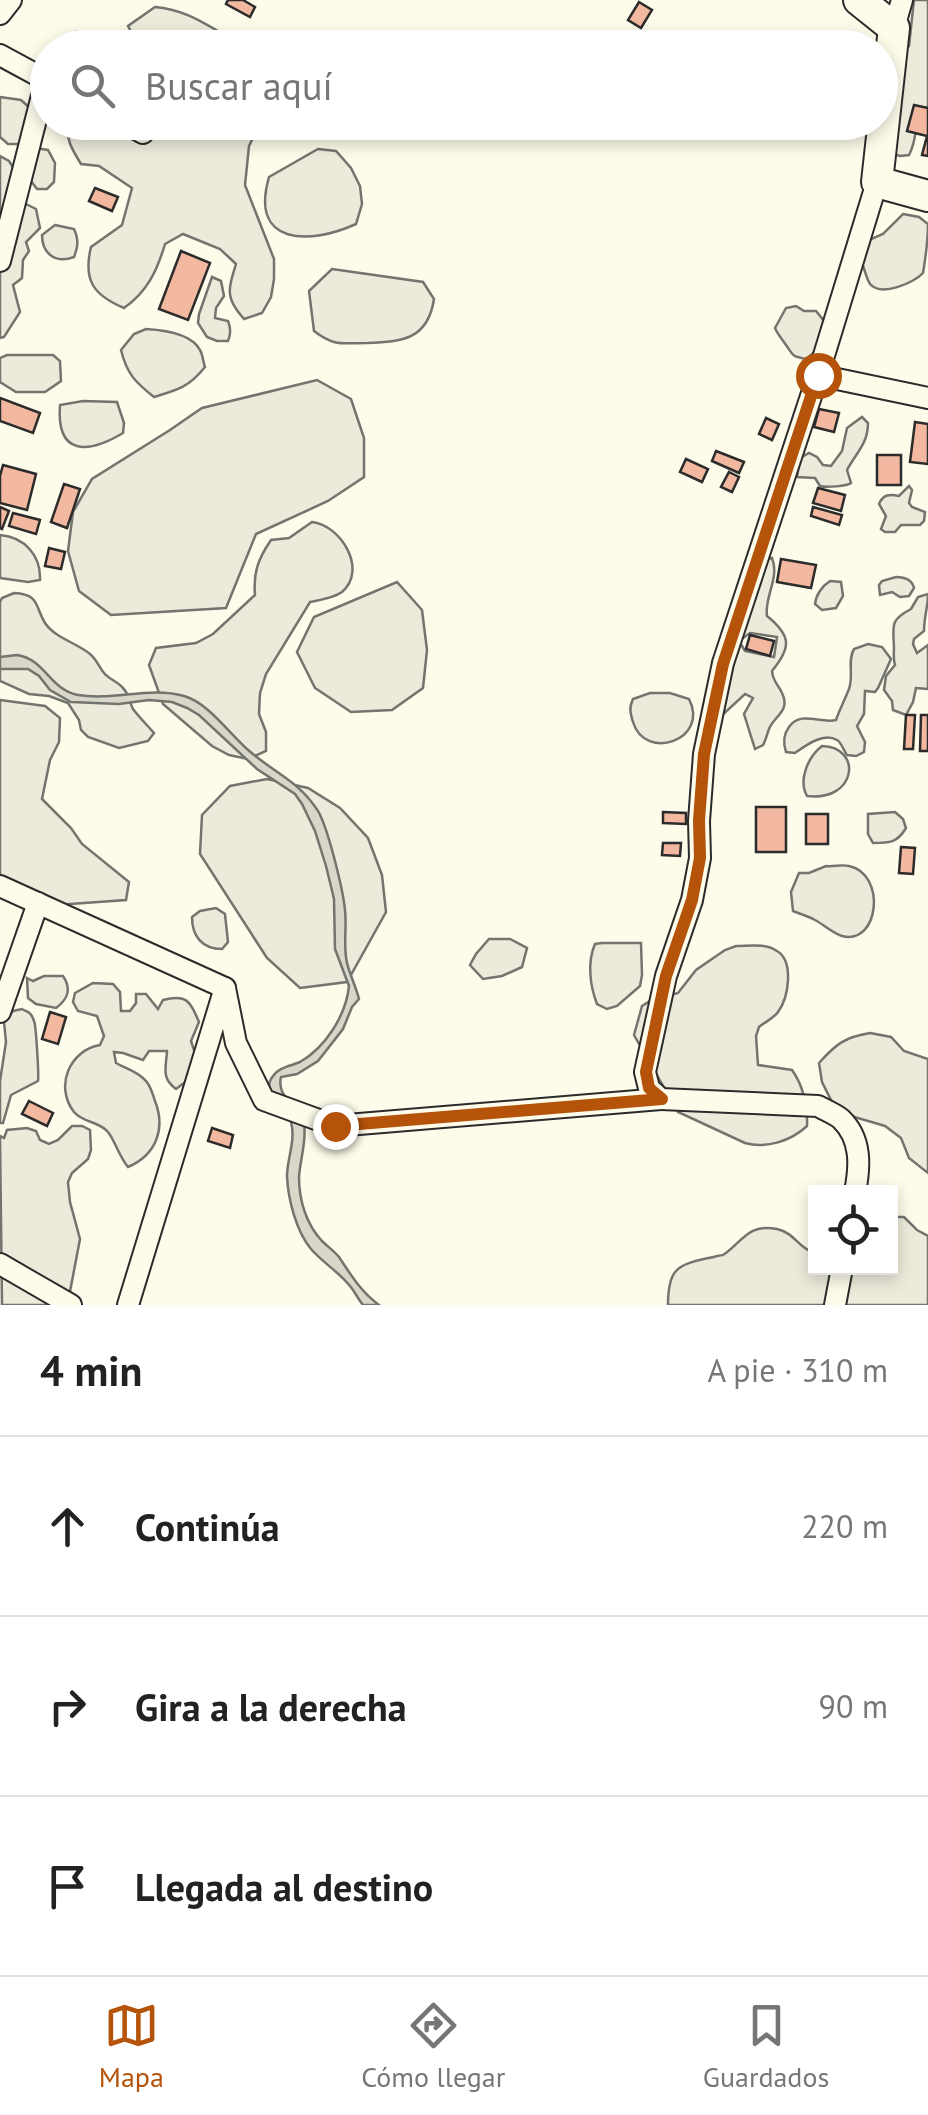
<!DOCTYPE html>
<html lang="es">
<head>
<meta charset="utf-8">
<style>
  body { margin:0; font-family:"PT Sans",sans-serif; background:#f2f2f2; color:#222 }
  .controls { position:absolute; right:30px; bottom:30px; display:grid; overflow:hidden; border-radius:0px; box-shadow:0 5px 15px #0003 }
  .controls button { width:90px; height:90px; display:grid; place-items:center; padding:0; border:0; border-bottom:2px solid #e0e0e0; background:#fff; color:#222; font:50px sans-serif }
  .stop { position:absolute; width:30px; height:30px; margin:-22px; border:8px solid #b45309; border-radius:50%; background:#fff }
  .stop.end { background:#b45309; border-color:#fff; box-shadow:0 2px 10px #0008 }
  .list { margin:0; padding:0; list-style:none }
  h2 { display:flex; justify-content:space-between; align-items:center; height:130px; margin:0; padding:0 40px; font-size:42px }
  h2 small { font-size:32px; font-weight:400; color:#767676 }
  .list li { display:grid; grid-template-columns:65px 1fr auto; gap:30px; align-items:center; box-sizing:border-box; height:180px; padding:0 40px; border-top:2px solid #e0e0e0 }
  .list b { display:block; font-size:38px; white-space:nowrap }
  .list em { font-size:32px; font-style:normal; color:#767676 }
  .icon { flex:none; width:55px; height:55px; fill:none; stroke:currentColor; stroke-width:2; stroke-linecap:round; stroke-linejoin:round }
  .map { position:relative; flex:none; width:928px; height:1305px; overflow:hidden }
  .search { position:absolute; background:#fff; box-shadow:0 5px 15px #0003; left:30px; right:30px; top:30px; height:110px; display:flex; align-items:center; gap:25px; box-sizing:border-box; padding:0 35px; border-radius:55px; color:#767676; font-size:38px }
  .sheet { height:670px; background:#fff }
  nav { display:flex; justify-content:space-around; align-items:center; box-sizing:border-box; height:140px; border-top:2px solid #e0e0e0; background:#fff; font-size:28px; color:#767676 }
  nav a { display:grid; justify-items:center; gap:5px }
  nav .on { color:#b45309 }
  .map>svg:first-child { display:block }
  .green { fill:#ecebdb; stroke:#74746e; stroke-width:2.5; fill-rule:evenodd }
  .water { fill:#d8d7c9; stroke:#74746e; stroke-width:2.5 }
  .building { fill:#f2b8a0; stroke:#2b2b2b; stroke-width:2.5 }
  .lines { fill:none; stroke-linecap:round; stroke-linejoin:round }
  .minor-casing { stroke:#2b2b2b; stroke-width:24 }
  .secondary-casing { stroke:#2b2b2b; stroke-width:34 }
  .minor { stroke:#fdfbea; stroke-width:20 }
  .secondary { stroke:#fdfbea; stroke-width:30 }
  .route { stroke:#b45309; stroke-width:12 }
</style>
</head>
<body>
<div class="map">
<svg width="928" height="1305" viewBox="0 0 928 1305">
  <rect width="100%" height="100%" fill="#fdfbea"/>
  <g class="green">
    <path d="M914,0h14v106c-15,13 -10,33 -19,49l-9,1 -10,-3 13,-100 6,-7z"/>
    <path d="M155,7c38,3 60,26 94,40h-110l-11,-21z"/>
    <polygon points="0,97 21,100 30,108 23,144 8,144 0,137"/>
    <path d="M69,122l191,1 -11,23 -4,39 29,74v20l-3,18 -9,16 -18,6c-19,-21 -16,-29 -8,-55l-16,-15 -37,-15 -18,10c-8,27 -18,48 -41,64 -31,-13 -41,-28 -33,-61l31,-22 10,-37 -33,-22 -18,-2c-8,-13 -17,-27 -12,-42z"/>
    <polygon points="35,148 48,150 55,163 54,182 47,189 37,189 31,181"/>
    <path d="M318,149l18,2 15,17 9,18 2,18 -6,20c-46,21 -107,22 -87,-47z"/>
    <polygon points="0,156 9,161 14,169 9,207 0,213"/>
    <polygon points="26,204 36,209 40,228 26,242 29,251 23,260 22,278 13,285 20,312 4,337 0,338 0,257 18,209"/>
    <path d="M903,214l16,3 9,7c0,17 -2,31 -5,49 -9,10 -42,24 -53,11 -4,-6 -6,-17 -9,-24l8,-20 14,-6z"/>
    <path d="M55,225l19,4c5,11 4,18 0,28 -18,7 -32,-3 -32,-22z"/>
    <path d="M332,269l91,13 11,17c-6,40 -31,43 -67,44 -25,0 -32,4 -53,-12l-5,-40z"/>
    <path d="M212,277l9,4 3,15 -8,12 -1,10 13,3c3,7 3,13 0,20h-11l-10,-4 -9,-14 1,-9z"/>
    <path d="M796,306l8,5h12l12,15 -11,24 -11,9c-15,-3 -12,-3 -20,-14 -4,-6 -8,-10 -11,-17l11,-20z"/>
    <path d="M146,329c18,1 45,4 54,21 3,5 3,12 5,17 -16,20 -27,23 -51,30 -19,-15 -27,-23 -33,-47l13,-16z"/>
    <polygon points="7,355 53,355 60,361 61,381 45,392 16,392 0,382 0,358"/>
    <polygon points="317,380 351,399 364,438 364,477 328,501 256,534 226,608 111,615 79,591 68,551 73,512 92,479 170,430 202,408"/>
    <path d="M83,401l34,1 7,21 -1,10c-35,21 -67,23 -63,-28z"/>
    <path d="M862,417l6,6c0,21 -12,30 -21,47l4,13c-4,3 -25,5 -31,3l-5,-8 -18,-1 3,-19 9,-5 8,4 6,8 8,1 11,-15 5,-23z"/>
    <path d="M909,486l3,4 -3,13 3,4 13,5 -1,9 -4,4h-19l-6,7h-10l-4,-3 5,-13 -7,-12c4,-10 11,-10 20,-8z"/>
    <path d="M312,522c29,3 56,48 30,70 -8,6 -22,8 -32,10l-44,72 -6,19 -1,21 7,18v19l-18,8 -19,-4 -17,-9 -49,-42 -14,-39 7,-17 40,-5 17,-9 42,-39c-2,-22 3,-36 16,-55l18,-2z"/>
    <path d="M0,535c25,2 41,21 40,45l-12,2 -28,-4z"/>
    <path d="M772,558c8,20 -8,39 -5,58 25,20 24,32 5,55 1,11 6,13 10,22 9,18 -8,23 -13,36 -2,5 -3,11 -6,16l-8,4 -11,-35 9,-16 -8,-4 -28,26 3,-37 35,-86 -8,-17 16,-20zM750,633l27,4 -3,20 -29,-6 -6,-10z"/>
    <path d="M896,577c8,0 16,2 18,11l-5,8 -9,1 -8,-5 -12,3 -1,-10 3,-4z"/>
    <path d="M830,581l11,1 2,14 -7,12 -14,2 -7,-6c1,-9 7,-18 15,-23z"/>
    <polygon points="397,582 422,610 427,650 423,688 392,710 351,712 315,688 297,652 314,617"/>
    <path d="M14,593c26,1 21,14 31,30 10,15 32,20 45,31 7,6 9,13 14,19 5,6 14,9 19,15 6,6 6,13 10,21 6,8 14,16 21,24l-6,8 -29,7 -31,-11 -7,-7 -2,-10 -11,-17 -19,-7 -20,-2 -29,-13v-79l2,-4z"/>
    <path d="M928,594c0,13 -4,23 -4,37l-10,8 -1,5 4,9 11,-8v44l-12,-1 -3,14 -7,13 -13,-5 -1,-9 -8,-11 2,-14 9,-11c-2,-6 -1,-12 -1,-18 -1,-22 -4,-27 17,-38l7,-12z"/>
    <path d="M868,644l14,3 9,12 -13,29 -3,4 -10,-1 -1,23 -7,12 8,16 -1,10 -8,4 -9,-1c-4,-5 -5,-12 -10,-15 -14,-8 -32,6 -42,13l-9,-1c-3,-9 -3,-17 3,-25 12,-17 31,-3 47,-7 4,-11 9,-21 13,-31 5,-14 -2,-28 5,-40z"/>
    <path d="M650,693h20l19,6c21,41 -44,63 -56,23 -3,-10 -4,-14 0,-23z"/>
    <polygon points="0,700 45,706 60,718 59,742 50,760 42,799 71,828 82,844 129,882 126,900 42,906 0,885"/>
    <path d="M822,746c41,1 35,56 -15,50 -9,-16 1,-39 15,-50z"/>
    <polygon points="267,779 308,788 340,808 368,838 382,875 386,912 347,982 300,988 267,958 200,854 202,815 230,786"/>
    <path d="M895,812l8,7 3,9c-9,15 -16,15 -33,15l-5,-9v-20z"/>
    <path d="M826,866c8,1 15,-2 23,0 38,8 30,80 -7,70 -10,-3 -19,-12 -27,-16 -7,-4 -15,-6 -22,-9l-2,-19 8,-19h10z"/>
    <path d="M216,908l9,6 3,28 -6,7c-20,0 -30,-13 -30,-32l8,-6z"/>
    <polygon points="489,939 510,939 527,948 522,967 502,976 483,979 470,965 476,954"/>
    <path d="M602,943h39l1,32 -2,11 -23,20 -10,3 -10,-5c-7,-18 -10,-42 -2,-60z"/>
    <path d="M736,946c14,0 29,-3 41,5 17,10 12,46 1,61 -4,6 -13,10 -19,15l-3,9 2,29 34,5c11,15 16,37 15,56 -16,15 -41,23 -62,17l-67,-31 -44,-77 8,-29 8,-5 28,-8 18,-23 29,-20z"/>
    <path d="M44,976h19c9,13 5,23 -7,32l-20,-4 -8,-6 -1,-20 6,3z"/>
    <path d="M93,983l20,1 7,8 1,19h9l6,-8v-9h10l12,15 5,-9c24,-6 27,1 36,22l-8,19 6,18 -5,18 -16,12c-15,-11 -10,-21 -9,-38h-18l-6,9 -20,-7 -9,-1 2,11c9,5 21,9 28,16 7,6 8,14 11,22 11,28 1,54 -27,66 -9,-11 -13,-26 -20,-35 -9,-11 -25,-9 -34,-20 -20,-26 -4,-62 26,-67l4,-9 -7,-20 -19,-5 -5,-9 2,-9z"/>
    <path d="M22,1009c7,4 9,3 12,12 2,3 5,55 4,60l-27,14 -8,28h-3v-42l6,-39 -2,-20 9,-11z"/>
    <path d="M870,1033l21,4 13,14 24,8v114l-19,-15 -8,-20 -16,-12 -41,-12 -13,-14 -9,-18 -3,-19c17,-19 26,-26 51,-30z"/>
    <polygon points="72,1126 82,1126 90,1130 91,1150 88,1159 72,1173 68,1182 70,1202 80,1239 68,1302 66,1305 2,1305 0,1136 4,1138 7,1130 27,1128 36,1131 40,1140 49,1144 58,1140"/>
    <path d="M891,1217h13l13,13 11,6v69h-260c0,-35 8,-40 40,-47 2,0 13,-3 15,-3 19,-12 24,-32 54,-26 18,4 22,20 38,24l1,15h74z"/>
  </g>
  <path class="water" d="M17,655c28,4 33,35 61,40 35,6 72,-9 106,1 23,6 45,37 63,53 24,22 49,30 69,59 11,14 27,82 29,102 2,17 -2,36 2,53 3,12 9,24 12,36l-7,8 -9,22 -25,32 -21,13 -16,3c-5,23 19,26 23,46 3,17 -4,37 -5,54 0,23 7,47 23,64 6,6 12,10 17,16 12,18 22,35 40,48h-16c-5,-6 -8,-13 -13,-19 -11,-14 -28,-24 -39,-37 -15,-18 -23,-50 -24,-73 0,-17 9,-36 4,-54 -6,-15 -32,-28 -18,-46 6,-9 18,-10 27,-14 26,-15 46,-47 49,-76l-14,-37 -1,-50 -8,-33 -11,-35 -13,-27 -7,-10 -38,-25 -58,-54 -12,-7 -15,-6 -23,-2 -30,4 -48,-2 -21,-12 -11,-14 -11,-7h-28v-12z"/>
  <g class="building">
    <polygon points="228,0 243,0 255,7 250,17 226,4"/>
    <polygon points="639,2 652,10 641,28 628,20"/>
    <polygon points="76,32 96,46 95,48 66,48"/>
    <polygon points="299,36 312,43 309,48 293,48"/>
    <polygon points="914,105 928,108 928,156 922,155 927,136 907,131"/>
    <polygon points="95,188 118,197 112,211 89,201"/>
    <polygon points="181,251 210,263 188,320 159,309"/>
    <polygon points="0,398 40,413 33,433 0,421"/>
    <polygon points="819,409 839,413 834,432 814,427"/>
    <polygon points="766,418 779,424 772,440 759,434"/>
    <polygon points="915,422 928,424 928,464 910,462"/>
    <polygon points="716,451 744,462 739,473 712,461"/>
    <rect x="877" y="455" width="24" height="30"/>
    <polygon points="686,459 708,469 702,482 680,472"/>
    <polygon points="3,465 36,474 27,510 0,503 0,476"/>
    <polygon points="729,472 739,477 732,492 721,487"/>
    <polygon points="64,484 80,489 67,528 51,522"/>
    <polygon points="818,488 845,495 841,511 813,503"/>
    <polygon points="0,507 9,511 2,529 0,528"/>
    <polygon points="813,507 842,515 839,525 811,516"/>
    <polygon points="13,513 40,520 36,534 9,526"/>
    <polygon points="49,548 65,552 61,569 45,566"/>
    <polygon points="781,559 816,565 811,588 777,582"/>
    <polygon points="750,635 774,641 770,656 746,649"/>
    <polygon points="906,715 915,715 913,749 904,749"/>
    <polygon points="921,715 928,715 928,751 920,751"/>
    <rect x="756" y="807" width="30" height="45"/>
    <polygon points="663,812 686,813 686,824 663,823"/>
    <rect x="806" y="814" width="22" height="30"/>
    <polygon points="663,843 681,843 680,856 662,855"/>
    <polygon points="901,847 915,848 913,874 899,873"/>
    <polygon points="50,1012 66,1017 58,1044 42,1039"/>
    <polygon points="29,1101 53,1113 47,1126 22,1114"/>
    <polygon points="212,1128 233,1135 230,1148 208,1141"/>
  </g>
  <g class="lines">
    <g class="minor-casing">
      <g id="minor">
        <polyline points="0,14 11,0"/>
        <polyline points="894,28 902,0"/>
        <polyline points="0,55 48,81"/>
        <polyline points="123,122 143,133"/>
        <polyline points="0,261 46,80"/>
        <polyline points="818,375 928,398"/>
        <polyline points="0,886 225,988"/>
        <polyline points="225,988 236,1043 264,1100 335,1126 661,1099"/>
        <polyline points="0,1012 38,903"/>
        <path d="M855,1192c5,-25 7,-53 -14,-73 -6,-5 -16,-9 -23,-13l-157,-7 -12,-11 -4,-16 21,-96 26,-76 8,-42 -1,-37 5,-67 19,-91 95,-288 59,-193"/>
        <polyline points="0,1264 71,1305"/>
        <polyline points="128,1305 224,991"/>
        <polyline points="835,1305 842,1268"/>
      </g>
    </g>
    <g class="secondary-casing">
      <polyline id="secondary" points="859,0 894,28 877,182 928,196"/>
    </g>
    <use href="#minor" class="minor"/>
    <use href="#secondary" class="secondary"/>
  </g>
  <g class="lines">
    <polyline class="route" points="335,1126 662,1099 649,1088 646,1072 666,976 692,900 700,858 699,820 704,754 723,664 818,375"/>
  </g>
</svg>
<div class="controls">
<button><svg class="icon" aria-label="locate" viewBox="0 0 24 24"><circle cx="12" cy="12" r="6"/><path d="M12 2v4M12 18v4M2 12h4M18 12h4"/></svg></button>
</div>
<div class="stop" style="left:818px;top:375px"></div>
<div class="stop end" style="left:335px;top:1126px"></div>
<div class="search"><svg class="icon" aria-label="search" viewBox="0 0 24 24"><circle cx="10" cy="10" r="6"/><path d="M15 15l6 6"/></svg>Buscar aquí</div>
</div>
<section class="sheet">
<h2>4 min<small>A pie · 310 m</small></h2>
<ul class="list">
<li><svg class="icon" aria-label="ahead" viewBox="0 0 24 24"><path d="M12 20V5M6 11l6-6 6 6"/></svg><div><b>Continúa</b></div><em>220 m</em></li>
<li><svg class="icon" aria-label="right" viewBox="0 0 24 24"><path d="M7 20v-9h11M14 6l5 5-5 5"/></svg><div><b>Gira a la derecha</b></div><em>90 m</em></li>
<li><svg class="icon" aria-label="arrive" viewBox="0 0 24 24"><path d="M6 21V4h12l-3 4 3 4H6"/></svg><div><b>Llegada al destino</b></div></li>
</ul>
</section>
<nav>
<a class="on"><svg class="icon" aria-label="map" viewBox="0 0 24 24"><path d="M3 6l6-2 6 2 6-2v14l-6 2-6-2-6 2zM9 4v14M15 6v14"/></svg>Mapa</a>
<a><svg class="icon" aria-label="directions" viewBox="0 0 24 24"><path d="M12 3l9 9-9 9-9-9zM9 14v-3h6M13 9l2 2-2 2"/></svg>Cómo llegar</a>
<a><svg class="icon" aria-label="saved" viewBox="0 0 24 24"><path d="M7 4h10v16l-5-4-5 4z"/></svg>Guardados</a>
</nav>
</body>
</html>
